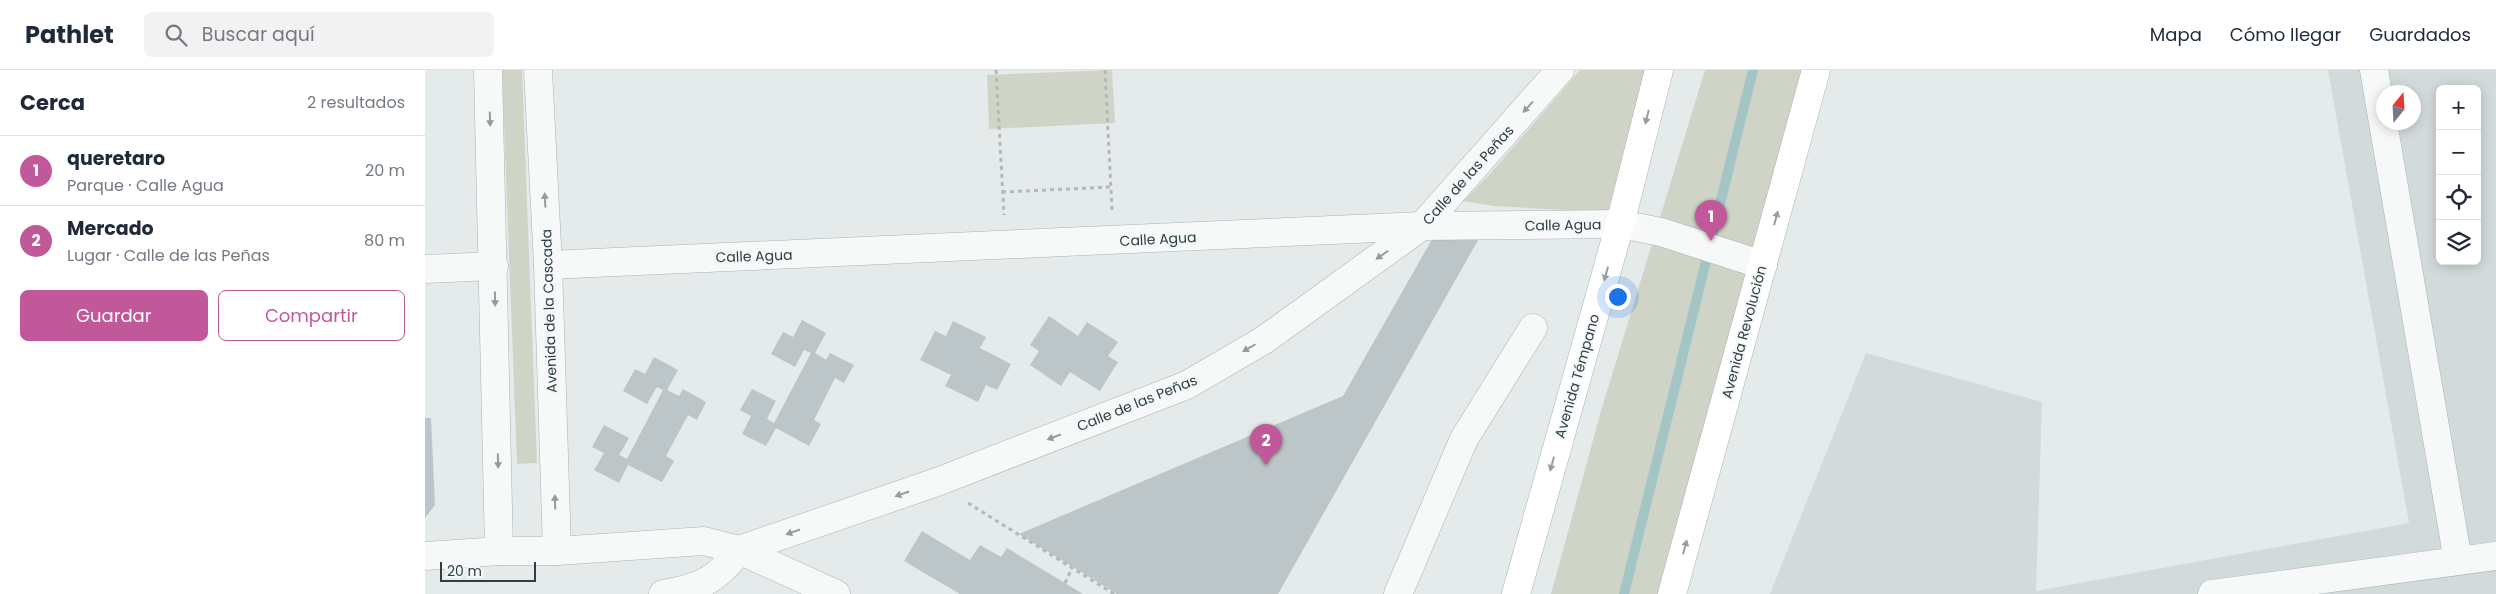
<!DOCTYPE html>
<html lang="es">
<head>
<meta charset="utf-8">
<style>
  body { margin:0; font-family:Poppins,sans-serif; background:#f2f2f3; color:#1f2937 }
  .controls { position:absolute; right:15px; top:15px; display:grid; overflow:hidden; border-radius:8px; box-shadow:0 2px 12px #0003 }
  .controls button { width:45px; height:45px; display:grid; place-items:center; padding:0; border:0; border-bottom:1px solid #e0e1e3; background:#fff; color:#1f2937; font:25px sans-serif }
  .compass { position:absolute; left:1951px; top:15px; width:45px; height:45px; border-radius:50%; background:#fff; box-shadow:0 2px 12px #0003; rotate:18deg }
  .scale { position:absolute; left:15px; bottom:12px; width:96px; box-sizing:border-box; padding-left:5px; border:2px solid #2e3e42; border-top:0; font-size:14px; line-height:18px; white-space:nowrap; color:#2e3e42; -webkit-text-stroke:4px #f4f8f8; paint-order:stroke }
  .you { position:absolute; left:1192px; top:226px; width:18px; height:18px; margin:-12px; border:4px solid #fff; border-radius:50%; background:#1a73e8; box-shadow:0 0 0 8px #1a73e833 }
  .badge { display:grid; place-items:center; width:32px; height:32px; border-radius:50%; background:#c1589a; color:#fff; font-size:16px; font-weight:700 }
  .pin { position:absolute; translate:-50% -41px; filter:drop-shadow(0 1px 2px #0008) }
  .pin::after { content:''; position:absolute; top:26px; width:18px; height:15px; background:inherit; clip-path:polygon(0 0,100% 0,50% 100%) }
  .list { margin:0; padding:0; list-style:none }
  h2 { display:flex; justify-content:space-between; align-items:center; height:65px; margin:0; padding:0 20px; font-size:21px }
  h2 small { font-size:16px; font-weight:400; color:#747a83 }
  .list li { display:grid; grid-template-columns:32px 1fr auto; gap:15px; align-items:center; box-sizing:border-box; height:70px; padding:0 20px; border-top:1px solid #e0e1e3 }
  .list b { display:block; font-size:19px; white-space:nowrap }
  .list p { margin:0; font-size:16px; white-space:nowrap; color:#747a83 }
  .list em { font-size:16px; font-style:normal; color:#747a83 }
  .actions { display:flex; gap:10px; padding:15px 20px }
  .actions a { flex:1; padding:11px 0; border:1px solid #c1589a; border-radius:8px; text-align:center; font-size:18px; color:#c1589a }
  .actions .main { background:#c1589a; color:#fff }
  .icon { flex:none; width:28px; height:28px; fill:none; stroke:currentColor; stroke-width:2; stroke-linecap:round; stroke-linejoin:round }
  .map { position:relative; flex:none; width:2071px; height:524px; overflow:hidden }
  header { display:flex; align-items:center; gap:30px; box-sizing:border-box; height:70px; padding:0 25px; background:#fff; border-bottom:1px solid #e0e1e3 }
  header strong { font-size:24px }
  nav { display:flex; gap:28px; margin-inline-start:auto; font-size:18px }
  .search { width:350px; height:45px; background:#f2f2f3; display:flex; align-items:center; gap:12px; box-sizing:border-box; padding:0 18px; border-radius:8px; color:#747a83; font-size:19px }
  main { display:flex }
  aside { flex:1; background:#fff }
  .map>svg:first-child { display:block }
  .built { fill:#d3dadc; fill-rule:evenodd }
  .green { fill:#d0d4c7 }
  .lines { fill:none; stroke-linecap:round; stroke-linejoin:round }
  .stream { stroke:#a4c5c6; stroke-width:10 }
  .building { fill:#bcc5c7 }
  .minor-casing { stroke:#aab3b5; stroke-width:29 }
  .major-casing { stroke:#a5b3b5; stroke-width:29 }
  .path { stroke:#b3b9bb; stroke-width:3; stroke-dasharray:4 4; stroke-linecap:butt }
  .minor { stroke:#f7f9f9; stroke-width:28 }
  .major { stroke:#fff; stroke-width:28 }
  .oneway { fill:#929c9e }
  .oneway2 { fill:#969ea0 }
  .labels { text-anchor:middle; stroke-width:4.5; stroke-linejoin:round; paint-order:stroke }
  .street-label { font-size:14px; fill:#2e3e42; stroke:#f4f8f8 }
</style>
</head>
<body>
<header>
<strong>Pathlet</strong>
<div class="search"><svg class="icon" aria-label="search" viewBox="0 0 24 24"><circle cx="10" cy="10" r="6"/><path d="M15 15l6 6"/></svg>Buscar aquí</div>
<nav><a>Mapa</a><a>Cómo llegar</a><a>Guardados</a></nav>
</header>
<main>
<aside>
<h2>Cerca<small>2 resultados</small></h2>
<ul class="list">
<li><span class="badge">1</span><div><b>queretaro</b><p>Parque · Calle Agua</p></div><em>20 m</em></li>
<li><span class="badge">2</span><div><b>Mercado</b><p>Lugar · Calle de las Peñas</p></div><em>80 m</em></li>
</ul>
<div class="actions"><a class="main">Guardar</a><a>Compartir</a></div>
</aside>
<div class="map">
<svg width="2071" height="524" viewBox="0 0 2071 524">
  <rect width="100%" height="100%" fill="#e5eaeb"/>
  <path class="built" d="M1903,0h168v524h-726l96,-241 176,49 -6,189 373,-68zM2015,19h37v172h-37zM1958,22h30v30h-30z"/>
  <g class="green">
    <polygon points="77,0 97,0 112,393 92,394"/>
    <polygon points="687,0 690,53 564,59 562,5"/>
    <polygon points="1155,0 1230,0 1194,143 1069,136 1038,131 1063,106"/>
    <polygon points="1280,0 1391,0 1247,524 1126,524 1176,341"/>
  </g>
  <g class="lines">
    <polyline class="stream" points="1199,524 1328,0"/>
  </g>
  <g class="building">
    <polygon points="1061,156 853,524 692,524 594,464 918,326 1014,157"/>
    <polygon points="624,246 653,266 662,252 693,272 683,286 693,292 675,321 645,302 636,316 605,295 614,281 605,275"/>
    <polygon points="377,250 401,263 390,283 401,290 405,283 429,295 419,313 410,308 389,350 396,354 384,376 351,358 341,376 317,364 326,346 315,340 327,319 351,331 342,349 349,353 386,283 379,280 370,297 346,284 358,262 368,267"/>
    <polygon points="528,251 561,267 555,278 586,294 572,320 561,315 553,332 520,316 526,305 495,290 510,261 521,266"/>
    <polygon points="229,287 253,300 242,320 254,326 258,319 281,332 272,350 263,345 241,386 249,391 237,412 203,395 194,413 169,400 179,383 167,377 179,355 204,368 194,385 202,389 238,320 232,317 222,334 198,321 210,299 220,304"/>
    <polygon points="0,348 6,348 10,435 0,448"/>
    <polygon points="497,461 545,490 555,475 576,487 582,478 658,524 535,524 479,491"/>
  </g>
  <g class="lines">
    <g class="minor-casing">
      <g id="minor">
        <polyline points="63,0 74,481"/>
        <polyline points="113,0 123,195 132,481"/>
        <polyline points="1949,0 2033,491"/>
        <polyline points="123,195 997,156 1195,154 1236,162 1338,195"/>
        <polyline points="0,199 69,196"/>
        <polyline points="314,480 512,412 762,315 839,270 997,156 1135,0"/>
        <polyline points="0,486 74,481 132,481 279,471 314,480 411,524"/>
        <path d="M238,524c36,-6 55,-14 76,-44"/>
        <polyline points="973,524 1039,369 1108,258"/>
        <polyline points="1787,524 2071,486"/>
      </g>
    </g>
    <g class="major-casing">
      <g id="major">
        <polyline points="1091,524 1195,154 1234,0"/>
        <polyline points="1247,524 1391,0"/>
      </g>
    </g>
    <g class="path">
      <polyline points="571,0 579,145"/>
      <polyline points="680,0 687,140"/>
      <polyline points="577,122 686,117"/>
      <polyline points="543,433 689,524"/>
      <polyline points="640,513 647,498"/>
    </g>
    <use href="#minor" class="minor"/>
    <use href="#major" class="major"/>
  </g>
  <defs><path id="oneway-solid" d="M-6-.8H1V-3.2L6.5 0L1 3.2V.8H-6Z" transform="scale(1.25)"/></defs>
  <g class="oneway">
    <use href="#oneway-solid" transform="translate(1103 37) rotate(132)"/>
    <use href="#oneway-solid" transform="translate(65 49) rotate(88)"/>
    <use href="#oneway-solid" transform="translate(120 130) rotate(-93)"/>
    <use href="#oneway-solid" transform="translate(957 185) rotate(145)"/>
    <use href="#oneway-solid" transform="translate(70 229) rotate(89)"/>
    <use href="#oneway-solid" transform="translate(824 278) rotate(150)"/>
    <use href="#oneway-solid" transform="translate(629 367) rotate(159)"/>
    <use href="#oneway-solid" transform="translate(73 391) rotate(89)"/>
    <use href="#oneway-solid" transform="translate(477 424) rotate(161)"/>
    <use href="#oneway-solid" transform="translate(130 432) rotate(-92)"/>
    <use href="#oneway-solid" transform="translate(368 462) rotate(161)"/>
  </g>
  <g class="oneway2">
    <use href="#oneway-solid" transform="translate(1222 47) rotate(104)"/>
    <use href="#oneway-solid" transform="translate(1351 148) rotate(-75)"/>
    <use href="#oneway-solid" transform="translate(1181 204) rotate(106)"/>
    <use href="#oneway-solid" transform="translate(1127 394) rotate(106)"/>
    <use href="#oneway-solid" transform="translate(1260 477) rotate(-75)"/>
  </g>
  <g class="labels">
    <g class="street-label">
      <text transform="translate(1043 105) rotate(-48)" y="5">Calle de las Peñas</text>
      <text transform="translate(1138 155) rotate(-1)" y="5">Calle Agua</text>
      <text transform="translate(733 169) rotate(-3)" y="5">Calle Agua</text>
      <text transform="translate(329 186) rotate(-2)" y="5">Calle Agua</text>
      <text transform="translate(124 241) rotate(-92)" y="5">Avenida de la Cascada</text>
      <text transform="translate(1319 262) rotate(-75)" y="5">Avenida Revolución</text>
      <text transform="translate(1152 306) rotate(-74)" y="5">Avenida Témpano</text>
      <text transform="translate(712 333) rotate(-22)" y="5">Calle de las Peñas</text>
    </g>
  </g>
</svg>
<div class="controls">
<button>+</button>
<button>−</button>
<button><svg class="icon" aria-label="locate" viewBox="0 0 24 24"><circle cx="12" cy="12" r="6"/><path d="M12 2v4M12 18v4M2 12h4M18 12h4"/></svg></button>
<button><svg class="icon" aria-label="layers" viewBox="0 0 24 24"><path d="M12 4l9 5-9 5-9-5zM3 14l9 5 9-5"/></svg></button>
</div>
<svg class="compass" viewBox="-18 -18 36 36"><path d="M0-13l5 13h-10z" fill="#e53935"/><path d="M0 13l5-13h-10z" fill="#747a83"/></svg>
<div class="scale">20 m</div>
<div class="you"></div>
<div class="pin badge" style="left:1286px;top:171px">1</div>
<div class="pin badge" style="left:841px;top:395px">2</div>
</div>
</main>
</body>
</html>
